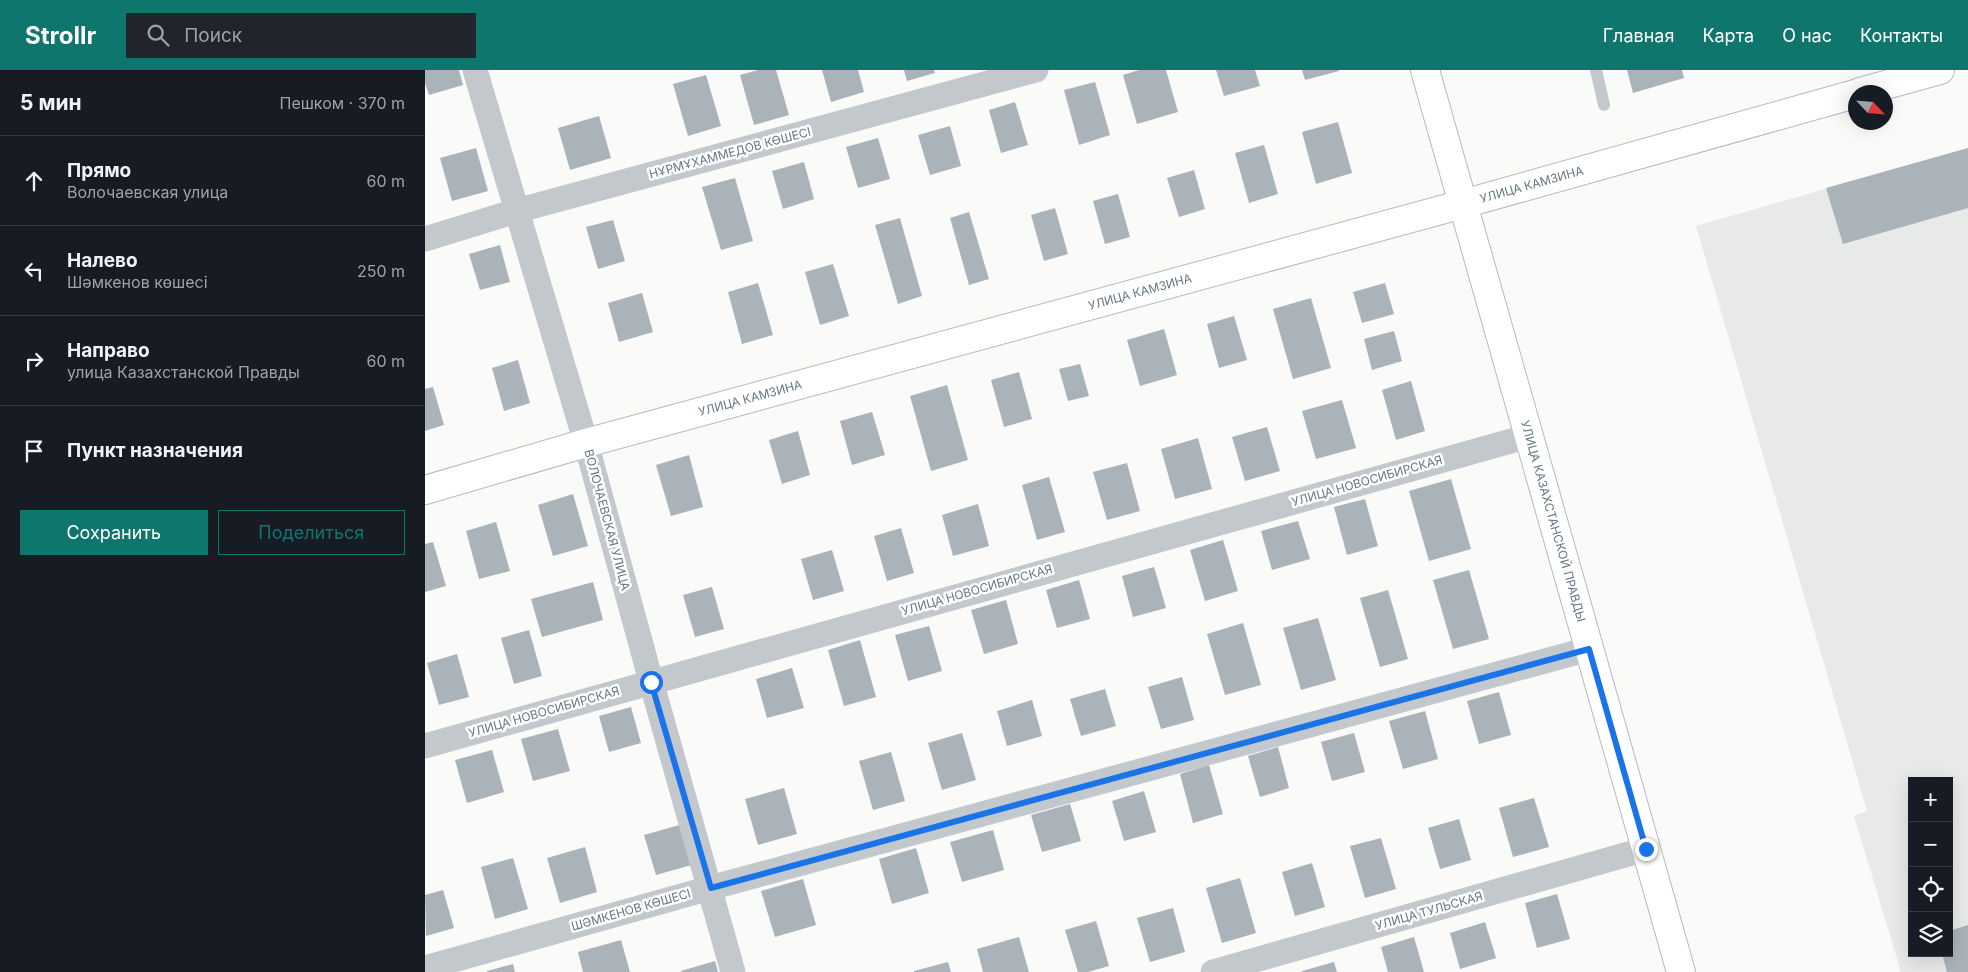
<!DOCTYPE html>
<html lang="ru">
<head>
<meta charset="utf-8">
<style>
  body { margin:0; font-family:Inter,sans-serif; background:#20242c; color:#f1f3f6 }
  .controls { position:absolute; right:15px; bottom:15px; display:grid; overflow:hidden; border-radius:0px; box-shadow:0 5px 20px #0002 }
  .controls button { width:45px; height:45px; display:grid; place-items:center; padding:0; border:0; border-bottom:1px solid #363941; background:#171b24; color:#f1f3f6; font:25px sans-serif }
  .compass { position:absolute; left:1423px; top:15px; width:45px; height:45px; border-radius:50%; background:#171b24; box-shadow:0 5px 20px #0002; rotate:116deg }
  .stop { position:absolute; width:15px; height:15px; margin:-11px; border:4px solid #1a73e8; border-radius:50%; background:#fff }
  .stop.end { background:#1a73e8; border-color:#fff; box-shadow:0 1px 5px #0008 }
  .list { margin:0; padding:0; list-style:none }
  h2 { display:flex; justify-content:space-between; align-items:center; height:65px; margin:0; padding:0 20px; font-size:21px }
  h2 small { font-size:16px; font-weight:400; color:#9ea1a6 }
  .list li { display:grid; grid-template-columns:32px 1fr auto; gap:15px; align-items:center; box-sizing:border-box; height:90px; padding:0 20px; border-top:1px solid #363941 }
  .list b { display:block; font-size:19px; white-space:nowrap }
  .list p { margin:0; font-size:16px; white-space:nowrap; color:#9ea1a6 }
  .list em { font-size:16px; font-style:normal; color:#9ea1a6 }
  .actions { display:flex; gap:10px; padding:15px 20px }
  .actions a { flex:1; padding:11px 0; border:1px solid #0f766e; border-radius:0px; text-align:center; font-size:18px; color:#0f766e }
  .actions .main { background:#0f766e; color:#fff }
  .icon { flex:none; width:28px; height:28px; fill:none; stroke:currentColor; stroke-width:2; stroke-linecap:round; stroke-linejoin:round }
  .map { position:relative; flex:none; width:1543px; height:902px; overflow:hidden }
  header { display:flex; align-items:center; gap:30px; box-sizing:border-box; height:70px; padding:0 25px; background:#0f766e; color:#fff }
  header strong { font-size:24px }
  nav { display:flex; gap:28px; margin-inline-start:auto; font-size:18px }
  .search { width:350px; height:45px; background:#20242c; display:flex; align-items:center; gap:12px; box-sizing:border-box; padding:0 18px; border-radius:0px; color:#9ea1a6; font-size:19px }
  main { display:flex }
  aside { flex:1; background:#171b24 }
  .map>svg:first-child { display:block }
  .built { fill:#e8e9e9; fill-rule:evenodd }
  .building { fill:#aab3b9 }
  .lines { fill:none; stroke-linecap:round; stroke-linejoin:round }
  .secondary-casing { stroke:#b3babf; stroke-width:30 }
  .lane { stroke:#c3c8cc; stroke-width:12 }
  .street { stroke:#c3c8cc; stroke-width:25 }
  .secondary { stroke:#fff; stroke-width:28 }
  .route { stroke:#1a73e8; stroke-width:6 }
  .labels { text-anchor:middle; stroke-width:5; stroke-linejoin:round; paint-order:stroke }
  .street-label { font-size:12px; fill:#657683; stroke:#fff }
</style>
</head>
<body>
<header>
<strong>Strollr</strong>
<div class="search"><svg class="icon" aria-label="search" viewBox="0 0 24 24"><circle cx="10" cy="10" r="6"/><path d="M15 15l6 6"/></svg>Поиск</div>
<nav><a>Главная</a><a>Карта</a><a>О нас</a><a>Контакты</a></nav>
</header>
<main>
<aside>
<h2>5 мин<small>Пешком · 370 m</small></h2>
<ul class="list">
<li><svg class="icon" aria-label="ahead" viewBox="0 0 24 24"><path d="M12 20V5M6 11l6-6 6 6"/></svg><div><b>Прямо</b><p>Волочаевская улица</p></div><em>60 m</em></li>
<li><svg class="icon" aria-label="left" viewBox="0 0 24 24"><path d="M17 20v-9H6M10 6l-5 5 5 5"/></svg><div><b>Налево</b><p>Шәмкенов көшесі</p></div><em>250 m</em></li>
<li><svg class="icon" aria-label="right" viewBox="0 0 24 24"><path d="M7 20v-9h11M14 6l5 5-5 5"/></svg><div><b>Направо</b><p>улица Казахстанской Правды</p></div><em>60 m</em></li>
<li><svg class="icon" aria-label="arrive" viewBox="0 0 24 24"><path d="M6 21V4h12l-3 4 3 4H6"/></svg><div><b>Пункт назначения</b></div></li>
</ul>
<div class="actions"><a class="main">Сохранить</a><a>Поделиться</a></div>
</aside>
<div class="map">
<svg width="1543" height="902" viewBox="0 0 1543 902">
  <rect width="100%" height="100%" fill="#fafaf8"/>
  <path class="built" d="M1543,78v824h-67l-47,-156 13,-5 -171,-585zM1487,711h37v172h-37z"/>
  <g class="building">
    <polygon points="0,0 34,0 38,15 4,25 0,13"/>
    <polygon points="333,0 351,0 364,45 329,55 315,5"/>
    <polygon points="397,0 433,0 439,22 406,32"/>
    <polygon points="479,0 509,0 510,3 482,11"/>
    <polygon points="714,0 741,0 753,42 712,54 698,5"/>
    <polygon points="791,0 830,0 835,16 799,26"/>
    <polygon points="877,0 914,0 914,1 880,10"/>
    <polygon points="1202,0 1257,0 1259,8 1208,23"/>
    <polygon points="281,5 296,56 263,66 248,14"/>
    <polygon points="670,12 685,65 654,75 639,20"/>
    <polygon points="590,32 603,75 576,83 564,40"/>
    <polygon points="174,46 186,88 145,100 133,58"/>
    <polygon points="913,52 927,103 891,114 877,62"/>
    <polygon points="525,56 536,96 505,105 493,65"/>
    <polygon points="453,68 465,109 433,118 421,77"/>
    <polygon points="839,75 853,124 824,133 810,83"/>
    <polygon points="51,78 63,121 27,131 15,88"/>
    <polygon points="1543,78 1543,138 1418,174 1401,118"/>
    <polygon points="379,92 389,129 358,139 347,101"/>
    <polygon points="769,100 780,139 754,147 742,108"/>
    <polygon points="310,108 328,171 296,180 277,117"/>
    <polygon points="693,124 705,167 680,174 668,131"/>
    <polygon points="630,138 643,184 619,191 606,145"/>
    <polygon points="544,142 564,209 544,215 525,148"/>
    <polygon points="475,148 497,226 473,234 450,155"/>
    <polygon points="188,150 200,191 173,199 161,157"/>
    <polygon points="75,175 85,212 55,220 44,184"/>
    <polygon points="408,194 424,246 395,255 380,202"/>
    <polygon points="333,213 348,265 317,274 303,222"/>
    <polygon points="960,213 969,244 937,253 928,222"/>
    <polygon points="217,223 228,262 194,272 183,233"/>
    <polygon points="886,228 906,298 868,309 848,239"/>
    <polygon points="809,246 822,290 794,298 782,254"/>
    <polygon points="739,259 752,305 715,316 702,270"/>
    <polygon points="969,261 977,291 947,300 939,269"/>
    <polygon points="93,290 105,333 79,341 67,298"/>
    <polygon points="655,294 664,326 643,331 634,299"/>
    <polygon points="594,302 607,349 579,357 566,310"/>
    <polygon points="986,311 1000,361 971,370 957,320"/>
    <polygon points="522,315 543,390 506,401 485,326"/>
    <polygon points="8,317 19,355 0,361 0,319"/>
    <polygon points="917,330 931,378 891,389 877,341"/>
    <polygon points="447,342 460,385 427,395 415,351"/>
    <polygon points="842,357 855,401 820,411 807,367"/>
    <polygon points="373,361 385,405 357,414 344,370"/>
    <polygon points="773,368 787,419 750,429 736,379"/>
    <polygon points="264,385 278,437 246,446 231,395"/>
    <polygon points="702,393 715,441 682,450 668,402"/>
    <polygon points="624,407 640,462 612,470 597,415"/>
    <polygon points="1026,409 1046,479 1004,491 984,421"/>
    <polygon points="148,424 163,476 128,486 113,435"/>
    <polygon points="940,429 953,476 922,485 909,437"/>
    <polygon points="553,434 564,476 528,486 517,445"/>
    <polygon points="873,451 885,489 847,500 836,461"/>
    <polygon points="71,452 85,501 54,509 41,461"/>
    <polygon points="476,458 489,503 462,511 449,466"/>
    <polygon points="798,470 813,521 780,531 765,480"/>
    <polygon points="8,472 21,516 0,522 0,474"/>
    <polygon points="407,480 419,521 388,530 376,489"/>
    <polygon points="729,497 741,538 708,547 697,506"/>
    <polygon points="1044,500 1064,569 1028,579 1008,510"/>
    <polygon points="654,510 665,549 632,558 621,520"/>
    <polygon points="168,512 178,550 117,567 106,529"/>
    <polygon points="287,517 299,559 270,567 258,525"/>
    <polygon points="963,520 983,589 955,597 935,528"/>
    <polygon points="581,530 593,574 559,584 546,540"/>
    <polygon points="893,548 911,610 876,620 858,558"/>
    <polygon points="818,553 836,615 800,625 782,564"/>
    <polygon points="504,556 517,601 483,611 470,565"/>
    <polygon points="104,560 117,606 89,614 76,568"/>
    <polygon points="435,570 451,627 419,636 403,580"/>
    <polygon points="32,584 44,627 14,635 2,593"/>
    <polygon points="367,598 379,638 342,648 331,609"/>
    <polygon points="757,607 769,650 736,659 723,617"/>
    <polygon points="680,619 691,656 656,666 645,629"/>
    <polygon points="1074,622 1086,665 1054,674 1042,631"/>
    <polygon points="607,630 617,666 582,676 572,641"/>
    <polygon points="206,637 216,673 184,682 174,646"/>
    <polygon points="1000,641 1013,689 978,699 964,651"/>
    <polygon points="133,659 145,701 108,711 96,669"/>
    <polygon points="537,663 551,710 517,720 503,673"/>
    <polygon points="929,663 940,702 907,711 896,672"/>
    <polygon points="853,677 864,718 835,727 823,686"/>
    <polygon points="67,680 79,722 42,733 30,690"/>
    <polygon points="466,682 480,731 448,740 434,691"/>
    <polygon points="784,695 798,744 768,753 755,704"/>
    <polygon points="359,718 372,764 333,775 320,729"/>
    <polygon points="719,721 731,762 699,771 687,731"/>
    <polygon points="1109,728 1124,777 1088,787 1074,738"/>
    <polygon points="645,734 656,771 617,782 606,745"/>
    <polygon points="1034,749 1046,790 1015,799 1003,758"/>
    <polygon points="258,754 270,794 231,805 219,765"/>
    <polygon points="568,760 579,800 537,812 525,772"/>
    <polygon points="956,768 971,819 940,828 925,776"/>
    <polygon points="160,777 172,822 135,833 122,788"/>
    <polygon points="491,778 504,823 467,834 454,789"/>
    <polygon points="88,788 103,839 70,849 56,797"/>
    <polygon points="887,793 900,837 870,846 857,802"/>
    <polygon points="815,808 831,863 797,873 781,818"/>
    <polygon points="378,809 391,855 350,867 336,821"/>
    <polygon points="18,820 29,858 1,866 0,825"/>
    <polygon points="1132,824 1145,869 1112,878 1100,833"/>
    <polygon points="748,838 760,882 725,892 712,848"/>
    <polygon points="671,851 684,896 663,902 653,902 640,860"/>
    <polygon points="1060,852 1071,888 1035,899 1025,863"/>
    <polygon points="1543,855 1543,902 1522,902 1517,883 1524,883 1524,861"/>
    <polygon points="594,867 604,902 558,902 552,879"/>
    <polygon points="989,867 999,902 963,902 956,877"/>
    <polygon points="196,870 205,902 158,902 153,882"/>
    <polygon points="290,891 293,902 256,902 256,901"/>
    <polygon points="523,892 526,902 489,902 489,901"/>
    <polygon points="909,892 912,902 877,902 877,901"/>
    <polygon points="88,894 90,902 62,902 62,901"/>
  </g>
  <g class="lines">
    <g class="secondary-casing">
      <g id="secondary">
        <path id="s1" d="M1000,0l256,902"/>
        <polyline points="1435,22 1515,0"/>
        <path id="s2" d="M0,420l161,-47 877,-239 392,-110"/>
      </g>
    </g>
    <polyline class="lane" points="1171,0 1179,35"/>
    <g class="street">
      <polyline points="50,0 161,373 226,611 308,902"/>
      <polyline points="0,169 91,141 611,0"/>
      <polyline points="0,676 1104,366"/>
      <polyline points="0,898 285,818 1164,579"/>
      <polyline points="788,902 1221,779"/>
    </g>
    <use href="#secondary" class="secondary"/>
  </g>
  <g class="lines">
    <polyline class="route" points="226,612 286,818 1164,579 1221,779"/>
  </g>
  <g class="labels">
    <g class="street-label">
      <text transform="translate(305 83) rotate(-15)" y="4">НҰРМҰХАММЕДОВ КӨШЕСІ</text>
      <text dy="4" stroke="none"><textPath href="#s2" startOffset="1148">УЛИЦА КАМЗИНА</textPath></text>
      <text dy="4" stroke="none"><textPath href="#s2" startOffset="742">УЛИЦА КАМЗИНА</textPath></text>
      <text dy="4" stroke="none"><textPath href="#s2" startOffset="338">УЛИЦА КАМЗИНА</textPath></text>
      <text transform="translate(942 411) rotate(-16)" y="4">УЛИЦА НОВОСИБИРСКАЯ</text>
      <text transform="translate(182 450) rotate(75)" y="4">ВОЛОЧАЕВСКАЯ УЛИЦА</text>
      <text dy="4" stroke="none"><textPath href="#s1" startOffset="469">УЛИЦА КАЗАХСТАНСКОЙ ПРАВДЫ</textPath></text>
      <text transform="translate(552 520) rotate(-16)" y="4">УЛИЦА НОВОСИБИРСКАЯ</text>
      <text transform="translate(119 642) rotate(-16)" y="4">УЛИЦА НОВОСИБИРСКАЯ</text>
      <text transform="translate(206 840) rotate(-16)" y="4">ШӘМКЕНОВ КӨШЕСІ</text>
      <text transform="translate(1004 841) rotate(-16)" y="4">УЛИЦА ТУЛЬСКАЯ</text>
    </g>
  </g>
</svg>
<div class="controls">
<button>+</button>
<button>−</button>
<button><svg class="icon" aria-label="locate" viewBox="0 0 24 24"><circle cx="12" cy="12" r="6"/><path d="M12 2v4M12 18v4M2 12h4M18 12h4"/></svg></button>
<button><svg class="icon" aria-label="layers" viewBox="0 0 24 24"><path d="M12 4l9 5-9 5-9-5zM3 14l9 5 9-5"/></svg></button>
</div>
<svg class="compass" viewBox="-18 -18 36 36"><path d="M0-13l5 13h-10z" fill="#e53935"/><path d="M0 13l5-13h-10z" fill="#9ea1a6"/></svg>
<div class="stop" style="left:226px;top:612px"></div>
<div class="stop end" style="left:1221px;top:779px"></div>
</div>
</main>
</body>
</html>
